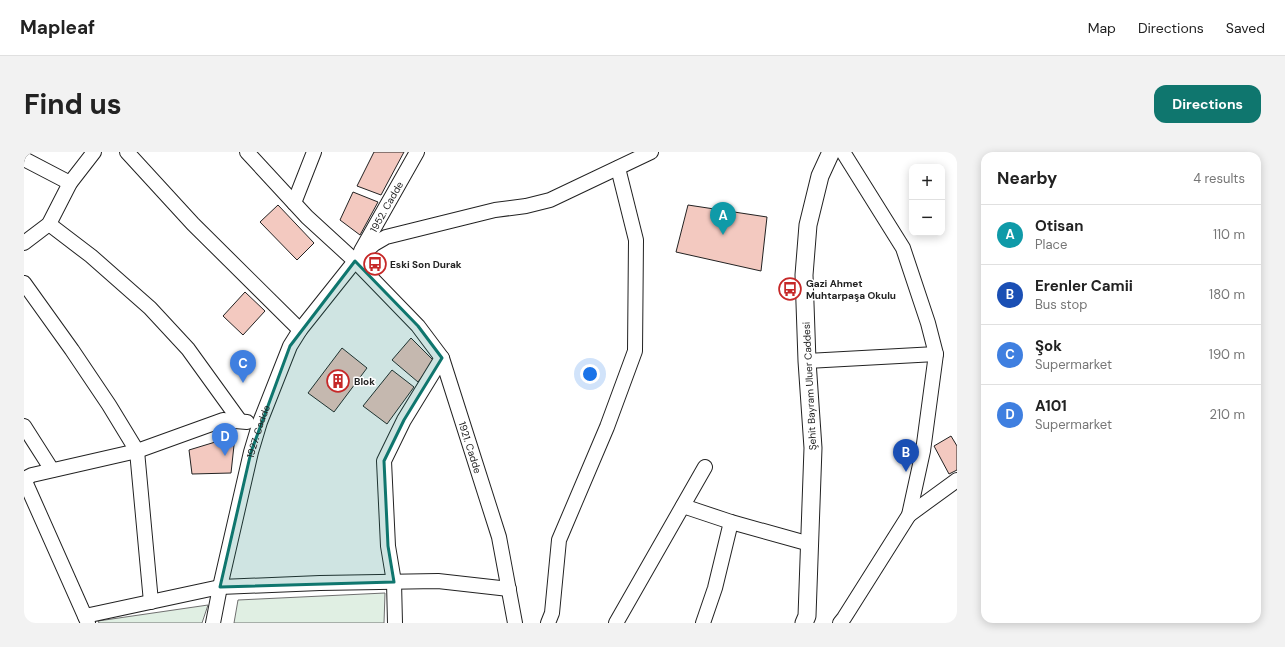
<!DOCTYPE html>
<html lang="en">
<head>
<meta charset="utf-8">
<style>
  body { margin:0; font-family:"DM Sans",sans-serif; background:#f2f2f2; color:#222 }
  .controls { position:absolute; right:12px; top:12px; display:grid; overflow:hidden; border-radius:8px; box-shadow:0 2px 10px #0003 }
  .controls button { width:36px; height:36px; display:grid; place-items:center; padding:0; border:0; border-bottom:1px solid #e0e0e0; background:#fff; color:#222; font:20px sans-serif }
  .you { position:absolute; left:566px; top:222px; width:14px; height:14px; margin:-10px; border:3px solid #fff; border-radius:50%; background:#1a73e8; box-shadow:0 0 0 6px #1a73e833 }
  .badge { display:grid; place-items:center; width:26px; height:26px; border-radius:50%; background:#0f766e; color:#fff; font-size:13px; font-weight:700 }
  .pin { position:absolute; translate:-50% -33px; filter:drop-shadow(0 1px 2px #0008) }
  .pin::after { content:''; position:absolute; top:21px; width:14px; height:12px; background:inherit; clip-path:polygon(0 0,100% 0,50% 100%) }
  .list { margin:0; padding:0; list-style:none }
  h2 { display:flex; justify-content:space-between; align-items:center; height:52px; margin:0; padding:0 16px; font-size:17px }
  h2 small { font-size:13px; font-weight:400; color:#767676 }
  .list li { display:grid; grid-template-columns:26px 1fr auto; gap:12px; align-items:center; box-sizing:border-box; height:60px; padding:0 16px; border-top:1px solid #e0e0e0 }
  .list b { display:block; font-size:15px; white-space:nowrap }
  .list p { margin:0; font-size:13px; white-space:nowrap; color:#767676 }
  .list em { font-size:13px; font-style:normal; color:#767676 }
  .map { position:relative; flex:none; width:933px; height:471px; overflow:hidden; border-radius:12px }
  header { display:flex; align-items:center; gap:24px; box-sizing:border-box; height:56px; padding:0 20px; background:#fff; border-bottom:1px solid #e0e0e0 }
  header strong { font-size:19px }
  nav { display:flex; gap:22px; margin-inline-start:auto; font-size:14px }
  .intro { display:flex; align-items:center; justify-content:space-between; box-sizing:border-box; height:96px; padding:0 24px }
  h1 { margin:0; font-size:28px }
  .button { padding:10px 18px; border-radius:12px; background:#0f766e; color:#fff; font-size:14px; font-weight:700 }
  main { display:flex; gap:24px; padding:0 24px }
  aside { flex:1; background:#fff; border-radius:12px; box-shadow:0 2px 10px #0003 }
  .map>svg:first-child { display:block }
  .green { fill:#e0efe3; stroke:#6f6f6f }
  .building { fill:#f3c9c0; stroke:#222 }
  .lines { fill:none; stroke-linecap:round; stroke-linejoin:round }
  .minor-casing { stroke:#222; stroke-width:16 }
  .major-casing { stroke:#222; stroke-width:19 }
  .minor { stroke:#fff; stroke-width:14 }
  .major { stroke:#fff; stroke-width:17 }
  .marked { fill:#0f766e; fill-opacity:0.2; stroke:#0f766e; stroke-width:3; stroke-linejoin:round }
  .labels { text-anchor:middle; stroke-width:3; stroke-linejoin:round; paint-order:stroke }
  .street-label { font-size:10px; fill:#222; stroke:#fff }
  .poi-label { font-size:10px; font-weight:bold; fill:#222; stroke:#fff; text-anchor:start }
</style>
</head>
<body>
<header>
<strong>Mapleaf</strong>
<nav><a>Map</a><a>Directions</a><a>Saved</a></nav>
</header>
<div class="intro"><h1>Find us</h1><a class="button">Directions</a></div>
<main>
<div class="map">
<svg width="933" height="471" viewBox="0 0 933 471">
  <rect width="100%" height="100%" fill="#fff"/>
  <g class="green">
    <polygon points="361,441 360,471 210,471 214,448"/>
    <polygon points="184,453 178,471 75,471 74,469"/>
  </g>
  <g class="building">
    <polygon points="350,0 380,0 357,43 333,34"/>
    <polygon points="329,40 354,50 336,83 316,68"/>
    <polygon points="254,53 290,91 273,108 236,70"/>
    <polygon points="664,53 743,65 737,119 652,100"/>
    <polygon points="221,140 241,159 219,183 199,164"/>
    <polygon points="387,186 410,209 394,230 368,208"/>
    <polygon points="318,196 343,216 310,260 284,241"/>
    <polygon points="368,218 390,235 363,272 339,254"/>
    <polygon points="211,284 207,321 168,322 165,298"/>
    <polygon points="927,284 933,294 933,318 925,322 910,294"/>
  </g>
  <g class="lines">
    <g class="minor-casing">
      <g id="minor">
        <polyline points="103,0 169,72 276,178"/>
        <path id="s1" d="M223,0l60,65 48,44 63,65 24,32 57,179 16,86"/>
        <polyline points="0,7 46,31"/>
        <polyline points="270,51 290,0"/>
        <polyline points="25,72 67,104 126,156 164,197 216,269"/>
        <polyline points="0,91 25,72 46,31 70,0"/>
        <path id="s2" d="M337,99l56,-99"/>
        <polyline points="0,131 48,198 85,253 113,299 127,450"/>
        <polyline points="783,209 912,202"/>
        <polyline points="0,274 28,318"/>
        <polyline points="0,327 8,323 113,299 199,268 223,270"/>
        <polyline points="0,327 64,471"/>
        <polyline points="659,354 707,370 786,392"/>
        <polyline points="885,363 933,328"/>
        <polyline points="61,464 196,435 296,431 414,429 485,437"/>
        <path id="s3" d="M189,471l7,-36 31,-135 9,-30 30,-76 10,-16 55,-69 19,-17 12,-7 109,-27 31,-4 24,-6 101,-48"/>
        <polyline points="371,471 370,430 364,394 360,309 380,268 418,206"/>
        <polyline points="524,471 528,461 535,388 583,275 611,199 612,88 594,16"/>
        <polyline points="592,471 681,315"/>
        <polyline points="679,471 691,436 707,370"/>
        <polyline points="816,471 820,466 885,363 899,299 912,202 904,171 879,96 819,0"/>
      </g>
    </g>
    <g class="major-casing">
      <polyline id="major" points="780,471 783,464 789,296 783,209 780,123 784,73 796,24 807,0"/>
    </g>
    <use href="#minor" class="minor"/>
    <use href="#major" class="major"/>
  </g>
  <path class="marked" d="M331,109l63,65 24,32 -38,62 -20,41 4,85 6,36 -174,5 31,-135 39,-106z"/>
  <defs>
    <g id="bus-ring" transform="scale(1.15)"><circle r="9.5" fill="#fff" stroke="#c62828" stroke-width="1.5"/><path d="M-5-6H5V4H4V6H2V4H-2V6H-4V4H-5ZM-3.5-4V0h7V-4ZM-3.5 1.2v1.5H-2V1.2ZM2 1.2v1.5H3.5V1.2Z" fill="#c62828"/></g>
    <g id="building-ring" transform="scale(1.15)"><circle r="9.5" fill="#fff" stroke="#c62828" stroke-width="1.5"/><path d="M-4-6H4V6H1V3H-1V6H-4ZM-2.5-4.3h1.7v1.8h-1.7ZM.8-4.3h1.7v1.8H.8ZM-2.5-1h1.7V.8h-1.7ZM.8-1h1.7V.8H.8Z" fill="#c62828"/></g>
  </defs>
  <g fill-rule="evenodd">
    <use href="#bus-ring" x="351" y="112"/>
    <use href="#bus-ring" x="766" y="137"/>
    <use href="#building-ring" x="314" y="229"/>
  </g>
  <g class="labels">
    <g class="street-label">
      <text dy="4" stroke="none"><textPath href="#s2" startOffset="51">1952. Cadde</textPath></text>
      <text transform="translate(785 234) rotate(-93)" y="4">Şehit Bayram Uluer Caddesi</text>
      <text dy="4" stroke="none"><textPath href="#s3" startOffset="197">1927. Cadde</textPath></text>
      <text dy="4" stroke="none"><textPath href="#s1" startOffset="378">1921. Cadde</textPath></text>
    </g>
    <g class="poi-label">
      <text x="366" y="116">Eski Son Durak</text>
      <text x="782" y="135">Gazi Ahmet<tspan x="782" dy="12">Muhtarpaşa Okulu</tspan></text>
      <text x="330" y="233">Blok</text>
    </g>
  </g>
</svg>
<div class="controls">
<button>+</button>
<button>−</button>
</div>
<div class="you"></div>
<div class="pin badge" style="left:699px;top:83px;background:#0f9aa8">A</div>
<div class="pin badge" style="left:882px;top:320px;background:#1a4fb4">B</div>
<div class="pin badge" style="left:219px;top:231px;background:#3f7fe0">C</div>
<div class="pin badge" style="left:201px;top:304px;background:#3f7fe0">D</div>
</div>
<aside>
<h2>Nearby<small>4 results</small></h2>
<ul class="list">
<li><span class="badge" style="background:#0f9aa8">A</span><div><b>Otisan</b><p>Place</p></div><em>110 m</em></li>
<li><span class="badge" style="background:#1a4fb4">B</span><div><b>Erenler Camii</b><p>Bus stop</p></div><em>180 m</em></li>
<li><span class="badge" style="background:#3f7fe0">C</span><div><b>Şok</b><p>Supermarket</p></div><em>190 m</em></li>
<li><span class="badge" style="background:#3f7fe0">D</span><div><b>A101</b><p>Supermarket</p></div><em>210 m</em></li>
</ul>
</aside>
</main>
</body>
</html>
